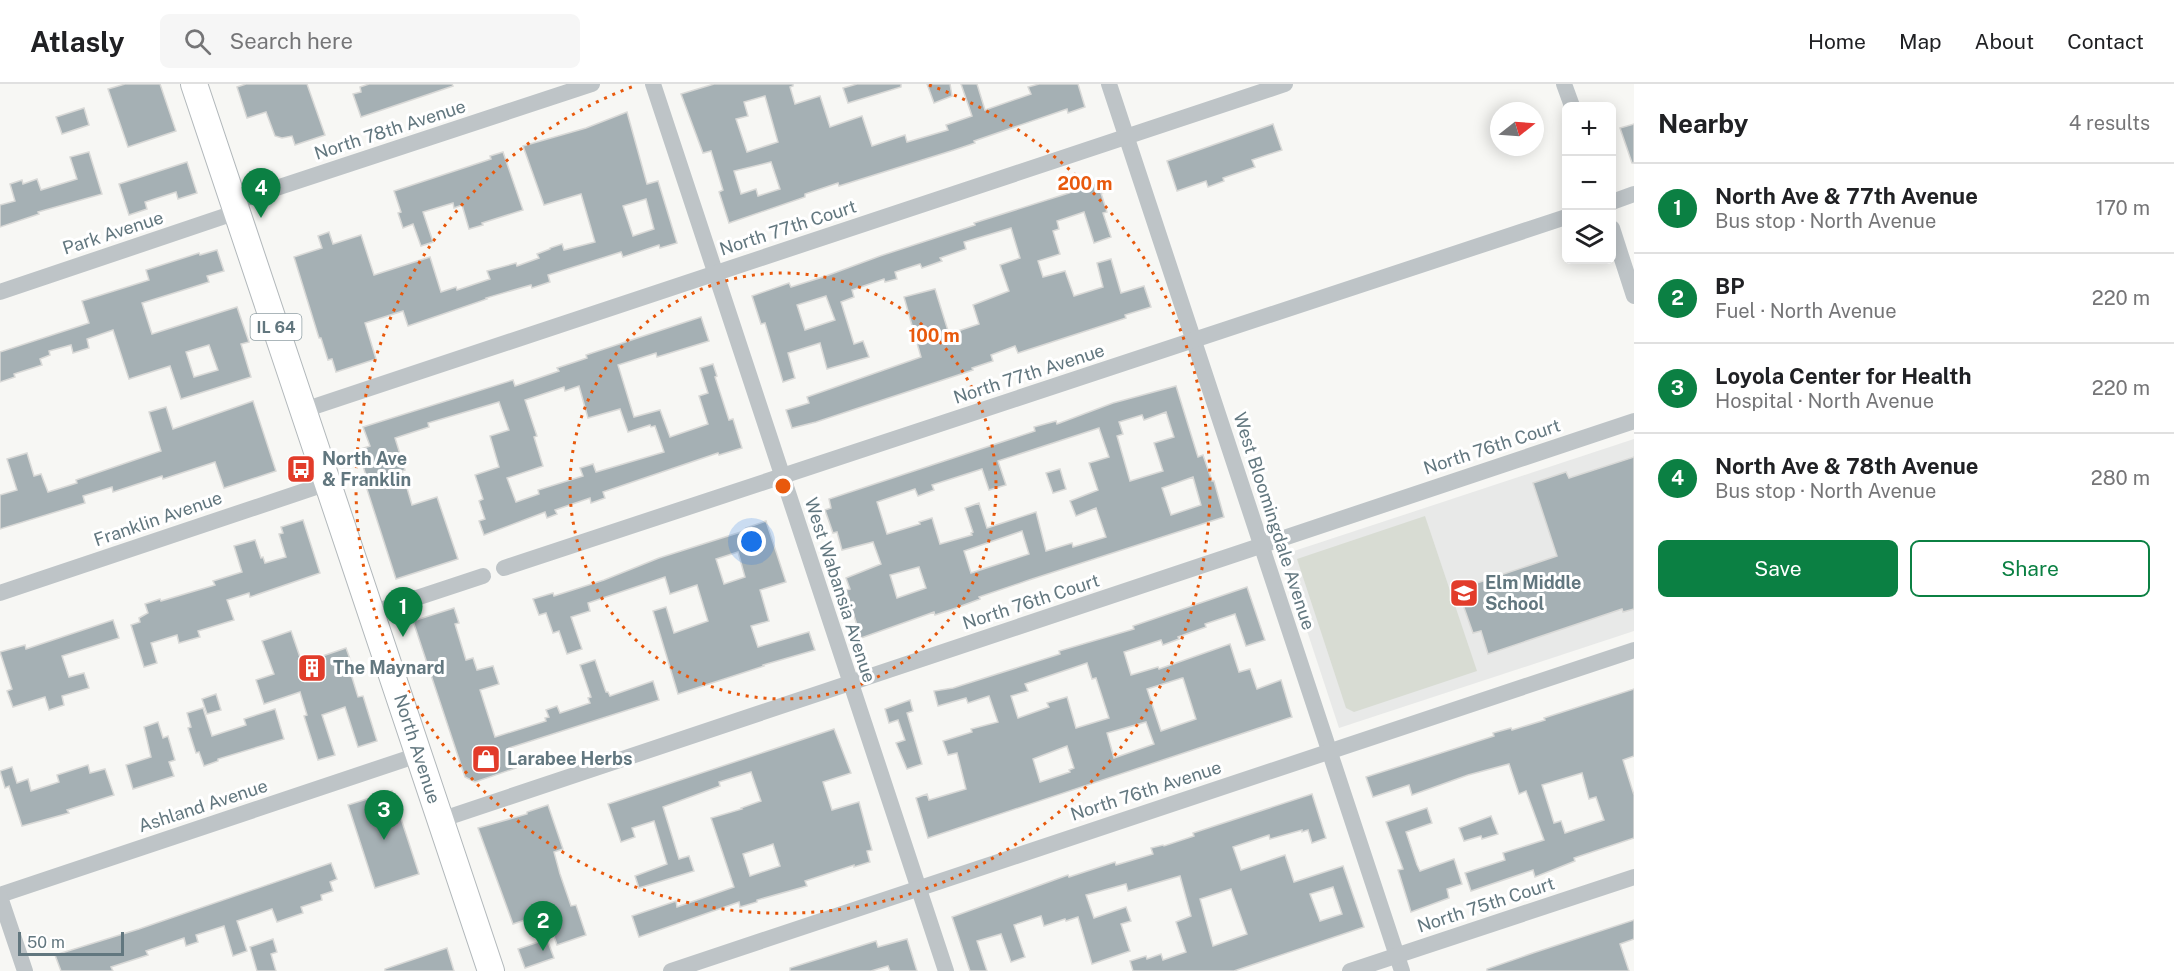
<!DOCTYPE html>
<html lang="en">
<head>
<meta charset="utf-8">
<style>
  body { margin:0; font-family:"Public Sans",sans-serif; background:#f6f6f6; color:#202124 }
  .controls { position:absolute; right:18px; top:18px; display:grid; overflow:hidden; border-radius:9px; box-shadow:0 3px 15px #0003 }
  .controls button { width:54px; height:54px; display:grid; place-items:center; padding:0; border:0; border-bottom:2px solid #e0e0e0; background:#fff; color:#202124; font:30px sans-serif }
  .compass { position:absolute; left:1490px; top:18px; width:54px; height:54px; border-radius:50%; background:#fff; box-shadow:0 3px 15px #0003; rotate:73deg }
  .scale { position:absolute; left:18px; bottom:15px; width:106px; box-sizing:border-box; padding-left:6px; border:3px solid #62777f; border-top:0; font-size:16px; line-height:21px; white-space:nowrap; color:#62777f; -webkit-text-stroke:4px #fff; paint-order:stroke }
  .you { position:absolute; left:752px; top:458px; width:21px; height:21px; margin:-15px; border:4px solid #fff; border-radius:50%; background:#1a73e8; box-shadow:0 0 0 9px #1a73e833 }
  .badge { display:grid; place-items:center; width:39px; height:39px; border-radius:50%; background:#0b8043; color:#fff; font-size:20px; font-weight:700 }
  .pin { position:absolute; translate:-50% -50px; filter:drop-shadow(0 2px 3px #0008) }
  .pin::after { content:''; position:absolute; top:32px; width:21px; height:18px; background:inherit; clip-path:polygon(0 0,100% 0,50% 100%) }
  .list { margin:0; padding:0; list-style:none }
  h2 { display:flex; justify-content:space-between; align-items:center; height:78px; margin:0; padding:0 24px; font-size:26px }
  h2 small { font-size:20px; font-weight:400; color:#757577 }
  .list li { display:grid; grid-template-columns:39px 1fr auto; gap:18px; align-items:center; box-sizing:border-box; height:90px; padding:0 24px; border-top:2px solid #e0e0e0 }
  .list b { display:block; font-size:22px; white-space:nowrap }
  .list p { margin:0; font-size:20px; white-space:nowrap; color:#757577 }
  .list em { font-size:20px; font-style:normal; color:#757577 }
  .actions { display:flex; gap:12px; padding:18px 24px }
  .actions a { flex:1; padding:14px 0; border:2px solid #0b8043; border-radius:9px; text-align:center; font-size:21px; color:#0b8043 }
  .actions .main { background:#0b8043; color:#fff }
  .icon { flex:none; width:33px; height:33px; fill:none; stroke:currentColor; stroke-width:2; stroke-linecap:round; stroke-linejoin:round }
  .map { position:relative; flex:none; width:1634px; height:887px; overflow:hidden }
  header { display:flex; align-items:center; gap:36px; box-sizing:border-box; height:84px; padding:0 30px; background:#fff; border-bottom:2px solid #e0e0e0 }
  header strong { font-size:28px }
  nav { display:flex; gap:33px; margin-inline-start:auto; font-size:21px }
  .search { width:420px; height:54px; background:#f6f6f6; display:flex; align-items:center; gap:15px; box-sizing:border-box; padding:0 21px; border-radius:9px; color:#757577; font-size:22px }
  main { display:flex }
  aside { flex:1; background:#fff }
  .map>svg:first-child { display:block }
  .built { fill:#e8e9e8 }
  .green { fill:#d8dcd3 }
  .building { fill:#a5b0b4; stroke:#d9d9d7; stroke-width:1.5; fill-rule:evenodd }
  .lines { fill:none; stroke-linecap:round; stroke-linejoin:round }
  .primary-casing { stroke:#b2b8bb; stroke-width:28 }
  .minor { stroke:#bec4c7; stroke-width:16 }
  .primary { stroke:#fff; stroke-width:26 }
  .ring { fill:none; stroke:#e8590c; stroke-width:3; stroke-dasharray:3 6 }
  .labels { text-anchor:middle; stroke-width:6; stroke-linejoin:round; paint-order:stroke }
  .shield { fill:#fff; stroke:#91a0a5; stroke-width:1.5 }
  .shield-label { font-size:16px; font-weight:bold; fill:#62777f }
  .street-label { font-size:18px; fill:#62777f; stroke:#fff }
  .poi-label { font-size:18px; font-weight:bold; fill:#62777f; stroke:#fff; text-anchor:start }
  .centre { fill:#e8590c; stroke:#fff; stroke-width:3 }
  .ring-label { font-size:18px; text-anchor:middle; font-weight:bold; fill:#e8590c; stroke:#fff; stroke-width:6; stroke-linejoin:round; paint-order:stroke }
</style>
</head>
<body>
<header>
<strong>Atlasly</strong>
<div class="search"><svg class="icon" aria-label="search" viewBox="0 0 24 24"><circle cx="10" cy="10" r="6"/><path d="M15 15l6 6"/></svg>Search here</div>
<nav><a>Home</a><a>Map</a><a>About</a><a>Contact</a></nav>
</header>
<main>
<div class="map">
<svg width="1634" height="887" viewBox="0 0 1634 887">
  <rect width="100%" height="100%" fill="#f7f7f4"/>
  <polygon class="built" points="1634,355 1634,547 1339,644 1282,471"/>
  <polygon class="green" points="1425,432 1477,587 1354,628 1346,624 1297,475"/>
  <g class="building">
    <polygon points="125,0 160,0 176,47 128,63 108,5"/>
    <polygon points="246,0 307,0 325,51 295,61 292,52 282,54 275,52 266,28 247,34 237,3"/>
    <polygon points="369,0 452,0 453,2 361,33 353,10 361,8 360,3"/>
    <path d="M714,0h79v2l-3,1 5,17 25,-8 10,31 32,-11 10,30 33,-11 2,7 41,-12 -2,-5 26,-9 -11,-32h16l8,26 46,-16 -3,-7 11,-3h39l7,23 -17,6 -1,-4 -93,32 1,2 -21,7 -115,36 -1,-3 -33,11v3l-76,26 -10,-31 4,-2 -12,-39 -8,2 -22,-59zM765,12l13,46 -31,10 -11,-33 12,-3 -4,-14zM771,78l9,27 -22,7 -2,-7 -15,5 -7,-23z"/>
    <polygon points="857,0 901,0 901,3 848,19 843,4"/>
    <polygon points="927,0 950,0 952,12 934,19"/>
    <polygon points="84,24 89,41 62,50 56,33"/>
    <path d="M627,28l20,72 11,-3 19,62 -17,5 -1,-3 -36,12 -2,-5 -73,23 2,7 -18,6 -1,-3 -45,13 1,1 -79,27 -5,-15 -38,12 11,36 -40,13 -4,-13 -4,1 -7,-22h-2l-25,-81 28,-9 -4,-12 11,-4 4,12 28,-9 13,40 56,-18 11,35 15,-5 1,3 33,-11 -3,-8 29,-8 1,3 22,-8 -2,-4 13,-5v-1l12,-4 2,6 31,-8 -14,-48 -37,11 -21,-59 63,-18zM646,115l8,30 -21,7 -10,-30z"/>
    <polygon points="1273,40 1282,66 1252,76 1255,83 1223,94 1224,97 1208,103 1206,97 1177,107 1167,77"/>
    <polygon points="1634,40 1634,79 1632,79 1620,44"/>
    <polygon points="89,68 102,110 38,128 39,130 0,143 0,121 15,117 10,100 22,96 23,100 37,95 41,106 77,95 70,73"/>
    <polygon points="503,68 523,126 482,139 483,141 469,145 462,121 454,124 453,119 423,128 433,158 421,162 413,140 403,144 398,129 401,128 394,107 491,75 490,72"/>
    <polygon points="187,78 197,109 178,115 176,108 145,118 147,125 129,131 119,100"/>
    <path d="M1102,96l4,12 -5,1 6,19 -4,1 8,24 -17,6 -10,-31 -27,9 2,8 -6,2 7,23 -22,7 5,16 22,-6 9,25 29,-9 -6,-24 14,-4 10,34 23,-7 7,21 -26,8 1,3 -108,35 -3,-7 -24,9 2,6 -21,7 1,2 -157,52 -24,6 -6,-18 23,-7 -2,-6 114,-40 -17,-60 31,-8 14,45 30,-10 -6,-19 36,-14 -9,-26 20,-7 -9,-30 -47,14 2,7 -26,9 2,3 -20,7 -2,-4 -25,8 2,7 -12,3 -1,-3 -32,11 2,7 -13,5 13,42 9,-3 6,16 -42,12 -7,-26 -32,10 7,25 -12,4 -18,-59 -4,1 -9,-28 37,-13 2,4 35,-11 54,-20 95,-31 -1,-2 95,-30zM826,212l9,24 -30,10 -8,-25z"/>
    <path d="M217,166l7,21 -17,5 2,6 -67,21 10,31 85,-27 12,35 -8,2 10,33 -70,22 -11,-33 -41,13 -16,-49 -26,9 2,9 -16,5 -2,-8 -22,6 1,4 -10,4 2,6 -28,9 1,3 -15,5v-30l89,-29 -7,-22 67,-21 -3,-10 53,-17 1,2zM209,261l9,25 -24,7 -8,-25z"/>
    <path d="M701,233l8,24 -52,16 -1,-4 -38,12 16,52 26,-7 10,27 38,-13 -9,-28 9,-3 -8,-25 13,-4 4,12 -2,1 14,43 4,-1 9,29 -23,7 -1,-2 -115,39 2,6 -14,5 -1,-5 -35,12 2,4 -10,4 -2,-6 -61,23 -5,-14 6,-2 -6,-18 4,-2 -8,-24 24,-8 -9,-31 19,-6 -10,-28 -71,21 1,4 -34,11 10,32 -3,1 10,34 25,-8 21,62 -62,20 -31,-96 3,-1 -10,-32 12,-4 -7,-19 150,-47 2,6 44,-15 -2,-3 30,-10 -1,-3zM579,302l9,32 32,-9 8,23 22,-7 1,2 4,-1 9,26 -68,20 -3,-8 -13,4 3,8 -45,14 1,4 -23,8 -9,-24 36,-12 -9,-29 3,-1 -12,-36 39,-13 1,4z"/>
    <path d="M1176,302l22,71 5,-2 9,26h2l10,36 -195,63 -50,17 1,2 -24,9 -21,7 -1,-3 -73,26 -15,-48 4,-1 -4,-11 35,-14 -8,-22 -31,8 -5,-18 -4,1 -8,-23 6,-2 -2,-9 206,-68 -1,-4 22,-6 1,3 56,-21zM1166,328l8,25 -20,6 9,28 -33,10 -13,-45 6,-2 -4,-12 23,-7 2,5zM1099,344l10,29 -20,6 9,27 -28,11 6,15 20,-8 10,29 -33,10 -1,-4 -26,8 -10,-39 -49,16 -8,-25 -14,5 8,24 -2,1 1,2 -32,9 -8,-26 -13,4 1,2 -33,10 -10,-32 38,-13 3,7 16,-6 -2,-5 50,-16 7,21 17,-5 -8,-24zM1193,393l8,28 -30,10 -9,-27zM1022,447l7,23 -58,19 -7,-22zM919,483l7,21 -29,10 -7,-23z"/>
    <polygon points="253,317 276,387 224,404 215,378 163,395 162,392 113,408 112,403 83,412 85,419 0,445 0,411 17,406 7,375 27,369 34,392 41,390 48,408 77,399 76,396 161,367 149,328 166,323 173,345"/>
    <polygon points="1634,373 1634,525 1623,528 1622,525 1488,570 1481,547 1473,549 1462,518 1470,515 1465,503 1557,472 1533,399 1566,388 1569,394"/>
    <polygon points="1060,385 1066,405 1053,409 1046,389"/>
    <polygon points="303,436 320,489 250,513 249,509 227,516 234,536 198,547 200,553 179,559 177,551 151,559 157,579 144,583 131,541 140,538 139,534 148,529 145,520 160,515 161,517 215,501 213,497 242,488 234,462 255,456 261,474 263,473 265,479 286,473 279,450 283,449 281,443"/>
    <path d="M766,437l20,61 -26,8 9,31 -18,5 7,21 51,-15 6,18 -52,15 1,1 -86,28 -25,-83 13,-4 8,26 34,-12 -11,-36 -27,9 -5,-17 -77,26 2,8 -19,6 11,32 -15,5 -8,-23 -6,2 -7,-20 -7,2 -6,-16 20,-6 1,3 50,-16 55,-22 88,-28 -1,-2zM738,468l7,25 -21,7 -8,-25z"/>
    <path d="M1247,503l18,53 -19,6 -11,-32 -30,10 1,3 -28,10 1,2 -16,6 -2,-5 -37,12 7,23 27,-8 1,2 71,-25 9,28 11,-3 7,20 24,-9 11,37 -364,121 -12,-40 11,-4 2,6 37,-11 -9,-36 -9,2 -5,-14 29,-9 -1,-3 27,-7 -9,-26 -21,7 -2,-5 -28,8 -4,-15 19,-3 107,-34 -1,-3 75,-22 -1,-3zM1087,579l5,16 4,-1 13,40 -33,10 -9,-31 -20,6 2,4 -31,11 -7,-22 17,-5 -3,-7zM1182,594h1l13,41 -35,12 -14,-42zM1146,638l8,22 -40,14 -7,-25zM1067,662l7,22 -5,2 1,2 -30,10 -7,-23z"/>
    <polygon points="454,524 459,539 455,540 466,576 473,574 477,586 493,582 499,600 480,606 495,653 546,637 545,634 549,633 546,626 557,622 560,629 590,619 588,614 591,613 580,581 595,576 606,608 608,608 610,612 653,597 659,616 509,664 516,684 475,698 465,693 413,537"/>
    <polygon points="113,536 119,554 62,572 69,593 84,589 89,604 62,612 64,621 49,626 45,613 13,623 7,607 12,605 0,568 25,561 26,565"/>
    <polygon points="291,547 302,579 346,564 355,589 351,590 358,613 363,612 377,657 358,663 345,623 322,631 335,671 318,676 304,632 307,631 300,608 264,620 256,596 274,590 262,557"/>
    <path d="M1634,605v67l-11,4 11,35v43l-60,20 1,3 -40,16 -2,-7 -62,21 -6,-18 40,-13 -2,-7 41,-13 -18,-49 -7,3 -10,-30 -41,11 -56,20 -3,-10 -36,12 -7,-20 128,-41 -1,-3 18,-5 1,2 33,-10 -1,-2zM1582,689l7,26 7,-2 8,23 -39,13 -4,-12 -7,2 -12,-38z"/>
    <polygon points="216,610 221,626 207,630 202,615"/>
    <polygon points="910,616 913,627 907,629 922,680 907,685 896,659 905,656 898,636 889,639 885,625"/>
    <polygon points="203,624 212,652 246,641 244,635 275,625 284,655 218,675 218,677 204,682 199,668 196,669 188,644 191,643 187,629"/>
    <polygon points="158,638 163,654 168,652 175,676 169,678 174,692 133,705 126,681 151,673 144,643"/>
    <path d="M834,645l17,44 -28,9 9,28 27,-8 13,48 -5,1 3,11 -16,5v-2l-49,16 2,5 -50,14v2l-17,5 -1,-5 -100,35 -7,-21 44,-15 1,6 57,-20 -23,-69 31,-9 -1,-1 20,-7 -10,-29 -32,10 1,4 -57,21 16,52 10,-3 5,15 -55,17 -4,-12 32,-12 -13,-43 -22,7 3,9 -14,5 -13,-38zM773,760l7,22 -30,10 -7,-22z"/>
    <polygon points="88,681 90,689 105,685 114,711 67,726 69,729 22,742 9,702 5,704 0,687 12,683 17,699 28,695 31,707 59,698 57,691"/>
    <polygon points="392,707 419,790 375,804 348,721"/>
    <path d="M1312,710l14,44 -14,5 -4,-13 -6,2v-2l-32,9 -1,-4 -36,12 8,23 44,-15 9,27 49,-16 21,61 -130,44h-101l-3,-10 16,-5 1,3 14,-5 2,6 23,-8 -10,-30 15,-6 -11,-40 -52,15 -2,-7 -40,11 8,23 32,-11 5,14 -10,3 9,27 -38,13 -14,-47 -12,4 -1,-2 -21,7 -3,-10 -27,9 11,32 -14,5 -10,-28 -24,7 10,30h-17l-18,-54 116,-42 1,2 46,-15 1,3 37,-11 -2,-6 12,-3 1,1 30,-10 -1,-3zM1333,803l9,27 -22,7 -10,-27zM1231,805l16,45 -34,12 -13,-47z"/>
    <polygon points="548,721 563,765 554,768 560,790 571,822 576,821 586,851 557,861 546,829 513,840 478,744 527,730 527,728"/>
    <polygon points="1427,724 1432,739 1406,748 1417,781 1420,787 1454,775 1462,800 1447,805 1449,814 1411,828 1398,786 1403,785 1386,738"/>
    <polygon points="1491,732 1498,750 1482,755 1481,752 1464,757 1459,744"/>
    <polygon points="331,779 337,795 330,798 333,807 321,811 322,816 301,823 303,829 277,838 272,825 237,837 247,867 233,872 224,842 196,851 198,858 186,862 184,854 146,867 148,871 111,883 113,887 61,887 55,871 139,845"/>
    <polygon points="1634,836 1634,855 1620,860 1629,887 1487,887 1487,885 1533,869"/>
    <polygon points="273,855 277,868 271,870 276,887 257,887 250,863"/>
    <polygon points="547,855 554,874 525,884 518,865"/>
    <polygon points="907,855 917,887 890,887 888,882 871,887 790,887 790,884 876,857 878,863"/>
    <polygon points="447,864 454,887 385,887 385,885"/>
  </g>
  <g class="lines">
    <g class="primary-casing">
      <polyline id="primary" points="194,0 491,887"/>
    </g>
    <g class="minor">
      <polyline points="653,0 946,887"/>
      <polyline points="1109,0 1402,887"/>
      <polyline points="1564,0 1572,22"/>
      <polyline points="234,118 592,0"/>
      <polyline points="1612,118 1634,110"/>
      <polyline points="1612,144 1634,212"/>
      <polyline points="0,208 237,128"/>
      <polyline points="304,326 1285,0"/>
      <polyline points="504,484 1566,133"/>
      <polyline points="0,509 328,399"/>
      <polyline points="371,529 483,492"/>
      <polyline points="440,736 1634,337"/>
      <polyline points="0,811 418,671"/>
      <polyline points="0,813 25,887"/>
      <polyline points="671,887 1634,566"/>
      <polyline points="1350,887 1634,793"/>
    </g>
    <use href="#primary" class="primary"/>
  </g>
  <g class="ring">
    <circle cx="783" cy="402" r="213"/>
    <path d="M929 1A427 427 0 1 1 637 1"/>
  </g>
  <defs>
    <g id="bus-square" transform="scale(1.5)"><rect x="-9" y="-9" width="18" height="18" rx="4" fill="#e23c2a" stroke="#fff"/><path d="M-5-6H5V4H4V6H2V4H-2V6H-4V4H-5ZM-3.5-4V0h7V-4ZM-3.5 1.2v1.5H-2V1.2ZM2 1.2v1.5H3.5V1.2Z" fill="#fff"/></g>
    <g id="school-square" transform="scale(1.5)"><rect x="-9" y="-9" width="18" height="18" rx="4" fill="#e23c2a" stroke="#fff"/><path d="M0-5L7-2L0 1L-7-2ZM-4 1L0 2.5L4 1V4Q0 6-4 4Z" fill="#fff"/></g>
    <g id="building-square" transform="scale(1.5)"><rect x="-9" y="-9" width="18" height="18" rx="4" fill="#e23c2a" stroke="#fff"/><path d="M-4-6H4V6H1V3H-1V6H-4ZM-2.5-4.3h1.7v1.8h-1.7ZM.8-4.3h1.7v1.8H.8ZM-2.5-1h1.7V.8h-1.7ZM.8-1h1.7V.8H.8Z" fill="#fff"/></g>
    <g id="shop-square" transform="scale(1.5)"><rect x="-9" y="-9" width="18" height="18" rx="4" fill="#e23c2a" stroke="#fff"/><path d="M-5-2.5h2.3a2.7 3.5 0 0 1 5.4 0H5L5.5 6h-11ZM-1.5-2.5h3a1.5 2.3 0 0 0-3 0Z" fill="#fff"/></g>
  </defs>
  <g fill-rule="evenodd">
    <use href="#bus-square" x="301" y="385"/>
    <use href="#school-square" x="1464" y="509"/>
    <use href="#building-square" x="312" y="584"/>
    <use href="#shop-square" x="486" y="675"/>
  </g>
  <g class="labels">
    <rect class="shield" x="250.5" y="230" width="51" height="26" rx="4.5"/>
    <g class="shield-label">
      <text x="276" y="249">IL 64</text>
    </g>
    <g class="street-label">
      <text transform="translate(390 46) rotate(-18)" y="6">North 78th Avenue</text>
      <text transform="translate(788 144) rotate(-18)" y="6">North 77th Court</text>
      <text transform="translate(113 149) rotate(-18)" y="6">Park Avenue</text>
      <text transform="translate(1029 290) rotate(-18)" y="6">North 77th Avenue</text>
      <text transform="translate(1492 363) rotate(-18)" y="6">North 76th Court</text>
      <text transform="translate(158 435) rotate(-19)" y="6">Franklin Avenue</text>
      <text transform="translate(1274 437) rotate(72)" y="6">West Bloomingdale Avenue</text>
      <text transform="translate(840 506) rotate(72)" y="6">West Wabansia Avenue</text>
      <text transform="translate(1031 518) rotate(-18)" y="6">North 76th Court</text>
      <text transform="translate(417 665) rotate(72)" y="6">North Avenue</text>
      <text transform="translate(1146 707) rotate(-18)" y="6">North 76th Avenue</text>
      <text transform="translate(203 722) rotate(-18)" y="6">Ashland Avenue</text>
      <text transform="translate(1486 821) rotate(-18)" y="6">North 75th Court</text>
    </g>
    <g class="poi-label">
      <text x="322" y="381">North Ave<tspan x="322" dy="21">&amp; Franklin</tspan></text>
      <text x="1485" y="505">Elm Middle<tspan x="1485" dy="21">School</tspan></text>
      <text x="333" y="590">The Maynard</text>
      <text x="507" y="681">Larabee Herbs</text>
    </g>
  </g>
  <circle cx="783" cy="402" r="9" class="centre"/>
  <g class="ring-label">
    <text x="1085" y="106">200 m</text>
    <text x="934" y="258">100 m</text>
  </g>
</svg>
<div class="controls">
<button>+</button>
<button>−</button>
<button><svg class="icon" aria-label="layers" viewBox="0 0 24 24"><path d="M12 4l9 5-9 5-9-5zM3 14l9 5 9-5"/></svg></button>
</div>
<svg class="compass" viewBox="-18 -18 36 36"><path d="M0-13l5 13h-10z" fill="#e53935"/><path d="M0 13l5-13h-10z" fill="#757577"/></svg>
<div class="scale">50 m</div>
<div class="you"></div>
<div class="pin badge" style="left:403px;top:553px">1</div>
<div class="pin badge" style="left:543px;top:867px">2</div>
<div class="pin badge" style="left:384px;top:756px">3</div>
<div class="pin badge" style="left:261px;top:134px">4</div>
</div>
<aside>
<h2>Nearby<small>4 results</small></h2>
<ul class="list">
<li><span class="badge">1</span><div><b>North Ave &amp; 77th Avenue</b><p>Bus stop · North Avenue</p></div><em>170 m</em></li>
<li><span class="badge">2</span><div><b>BP</b><p>Fuel · North Avenue</p></div><em>220 m</em></li>
<li><span class="badge">3</span><div><b>Loyola Center for Health</b><p>Hospital · North Avenue</p></div><em>220 m</em></li>
<li><span class="badge">4</span><div><b>North Ave &amp; 78th Avenue</b><p>Bus stop · North Avenue</p></div><em>280 m</em></li>
</ul>
<div class="actions"><a class="main">Save</a><a>Share</a></div>
</aside>
</main>
</body>
</html>
